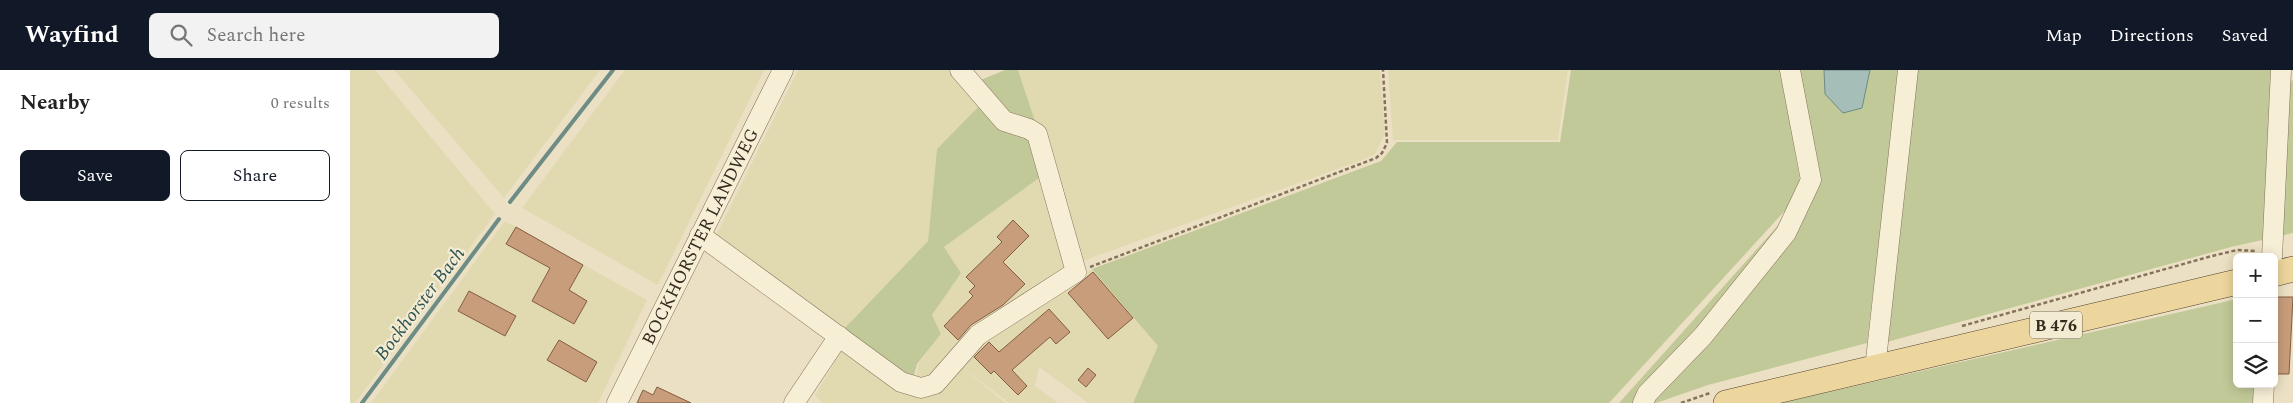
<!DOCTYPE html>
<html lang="en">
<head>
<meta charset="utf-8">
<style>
  body { margin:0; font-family:Spectral,serif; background:#f2f2f2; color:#222 }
  .controls { position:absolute; right:15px; bottom:15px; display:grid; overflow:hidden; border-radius:8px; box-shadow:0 2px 12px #0003 }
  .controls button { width:45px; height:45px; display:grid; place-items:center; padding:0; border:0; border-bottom:1px solid #e0e0e0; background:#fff; color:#222; font:25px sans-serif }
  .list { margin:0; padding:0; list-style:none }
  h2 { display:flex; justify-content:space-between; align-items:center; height:65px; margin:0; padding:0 20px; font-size:21px }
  h2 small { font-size:16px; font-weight:400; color:#767676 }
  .actions { display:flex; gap:10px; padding:15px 20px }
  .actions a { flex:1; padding:11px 0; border:1px solid #111827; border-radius:8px; text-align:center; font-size:18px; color:#111827 }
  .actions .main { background:#111827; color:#fff }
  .icon { flex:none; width:28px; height:28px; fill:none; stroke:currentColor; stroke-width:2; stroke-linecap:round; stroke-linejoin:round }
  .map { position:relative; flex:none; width:1943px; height:333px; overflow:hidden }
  header { display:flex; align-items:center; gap:30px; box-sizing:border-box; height:70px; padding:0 25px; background:#111827; color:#fff }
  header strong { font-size:24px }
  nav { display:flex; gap:28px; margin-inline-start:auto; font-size:18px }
  .search { width:350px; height:45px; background:#f2f2f2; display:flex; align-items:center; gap:12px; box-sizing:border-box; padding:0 18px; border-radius:8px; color:#767676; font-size:19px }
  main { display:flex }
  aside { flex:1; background:#fff }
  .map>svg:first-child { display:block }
  .farmland { fill:#e1dab1 }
  .green { fill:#c2c998 }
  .water { fill:#a5bfb8; stroke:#6c8c85 }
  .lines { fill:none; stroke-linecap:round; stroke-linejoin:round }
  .stream { stroke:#6c8c85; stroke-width:4 }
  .building { fill:#c89d7b; stroke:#835d42 }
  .minor-casing { stroke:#85725b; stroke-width:21 }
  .major-casing { stroke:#53412f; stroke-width:26 }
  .path { stroke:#85725b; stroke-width:2.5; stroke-dasharray:4 2.5; stroke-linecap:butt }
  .minor { stroke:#f7eed6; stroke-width:20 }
  .major { stroke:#edd69d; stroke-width:25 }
  .labels { text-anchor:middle; stroke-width:4.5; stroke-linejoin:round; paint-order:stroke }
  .shield { fill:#f3ebd2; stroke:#6e6454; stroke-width:1 }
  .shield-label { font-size:16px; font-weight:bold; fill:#352a1e }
  .street-label { font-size:18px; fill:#352a1e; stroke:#f3ebd2 }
  .water-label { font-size:19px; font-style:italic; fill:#2e5453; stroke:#f3ebd2 }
</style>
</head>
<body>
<header>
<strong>Wayfind</strong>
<div class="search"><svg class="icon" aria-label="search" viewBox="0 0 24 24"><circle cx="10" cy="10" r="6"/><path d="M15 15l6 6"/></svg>Search here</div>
<nav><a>Map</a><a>Directions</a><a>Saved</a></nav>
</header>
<main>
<aside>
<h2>Nearby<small>0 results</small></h2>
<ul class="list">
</ul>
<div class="actions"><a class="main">Save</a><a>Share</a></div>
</aside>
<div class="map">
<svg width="1943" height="333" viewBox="0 0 1943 333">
  <rect width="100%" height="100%" fill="#ebe0c3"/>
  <g class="farmland">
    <polygon points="0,0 25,0 145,144 5,333 0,333"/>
    <polygon points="44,0 250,0 154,128"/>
    <polygon points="275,0 414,0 308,215 172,138"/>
    <polygon points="448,0 605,0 633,32 587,79 578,171 493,260 366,165"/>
    <polygon points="668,0 1030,0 1035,64 1025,84 1012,90 727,193 697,87"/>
    <polygon points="1038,0 1218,0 1208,70 1043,70"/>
    <polygon points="693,105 724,213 742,199 808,276 783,333 738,333 689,297 685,316 708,333 659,333 609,295 656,333 472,333 465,325 491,282 503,282 551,319 582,311 565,310 569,293 591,264 581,245 611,203 594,177"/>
    <polygon points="155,151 297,230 248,333 21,333"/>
  </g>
  <g class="green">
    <polygon points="655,0 668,0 686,54 667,51 628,11"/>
    <polygon points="1221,0 1431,0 1452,122 1259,333 783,333 808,276 742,199 1031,91 1047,72 1210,72"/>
    <polygon points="1446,0 1549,0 1517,273 1358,315 1306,333 1269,333 1467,112"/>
    <polygon points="1566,0 1932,0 1943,11 1943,163 1881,177 1537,272"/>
    <polygon points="633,32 677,64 693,105 594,177 611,203 582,245 591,264 567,294 563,310 493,260 578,171 587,79"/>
    <polygon points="1887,229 1887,314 1907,314 1906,333 1431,333"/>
  </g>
  <polygon class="water" points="1474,0 1520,0 1512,38 1493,43 1475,24"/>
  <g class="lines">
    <g class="stream">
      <polyline points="160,132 263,0"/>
      <polyline points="12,333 149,149"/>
    </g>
  </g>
  <g class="building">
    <polygon points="663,150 679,166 653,192 675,214 653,235 621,255 608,270 594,256 623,226 619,222 625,216 616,207 652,172 647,167"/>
    <polygon points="166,157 233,195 219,220 237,231 224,254 182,231 200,198 156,174"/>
    <polygon points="743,202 783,248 758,269 718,223"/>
    <polygon points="119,221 166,246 155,266 108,241"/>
    <polygon points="1927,227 1943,227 1939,304 1924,304"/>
    <polygon points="699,239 720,262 706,274 700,267 662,300 677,316 668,325 644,301 641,304 624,287 639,272 649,282"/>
    <polygon points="209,270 247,292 236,312 197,290"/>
    <polygon points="738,298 746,305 736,317 728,310"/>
    <polygon points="307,317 341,333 287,333 293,320 303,325"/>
  </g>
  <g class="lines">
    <g class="minor-casing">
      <g id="minor">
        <polyline points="350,165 551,312 571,318 585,314 628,265 726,202 687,64 679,59 654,51 610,0"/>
        <polyline points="1922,187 1931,0"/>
        <polyline points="1525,299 1558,0"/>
        <path id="s1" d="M267,333l166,-333"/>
        <polyline points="444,333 489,266"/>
        <polyline points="1293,333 1297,324 1353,266 1436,163 1461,110 1440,0"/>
        <polyline points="1913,333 1914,314"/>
      </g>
    </g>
    <g class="major-casing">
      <g id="major">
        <polyline points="1924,204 1943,199"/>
        <polyline points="1376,333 1887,212"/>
      </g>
    </g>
    <g class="path">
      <polyline points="740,197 1026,88 1032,83 1037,73 1033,0"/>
      <polyline points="1612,256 1862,186 1887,180 1906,181"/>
      <polyline points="1331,333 1360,323"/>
    </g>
    <use href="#minor" class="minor"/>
    <use href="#major" class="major"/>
  </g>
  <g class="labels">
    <rect class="shield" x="1680" y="241.5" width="52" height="27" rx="4"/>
    <g class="shield-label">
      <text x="1706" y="261">B 476</text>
    </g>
    <g class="street-label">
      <text dy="6" stroke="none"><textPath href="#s1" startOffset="186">BOCKHORSTER LANDWEG</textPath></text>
    </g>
    <g class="water-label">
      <text transform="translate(69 233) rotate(-53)" y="7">Bockhorster Bach</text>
    </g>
  </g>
</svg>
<div class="controls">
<button>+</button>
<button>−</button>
<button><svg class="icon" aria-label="layers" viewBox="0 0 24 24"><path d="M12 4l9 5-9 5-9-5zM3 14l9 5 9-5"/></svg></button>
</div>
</div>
</main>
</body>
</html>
